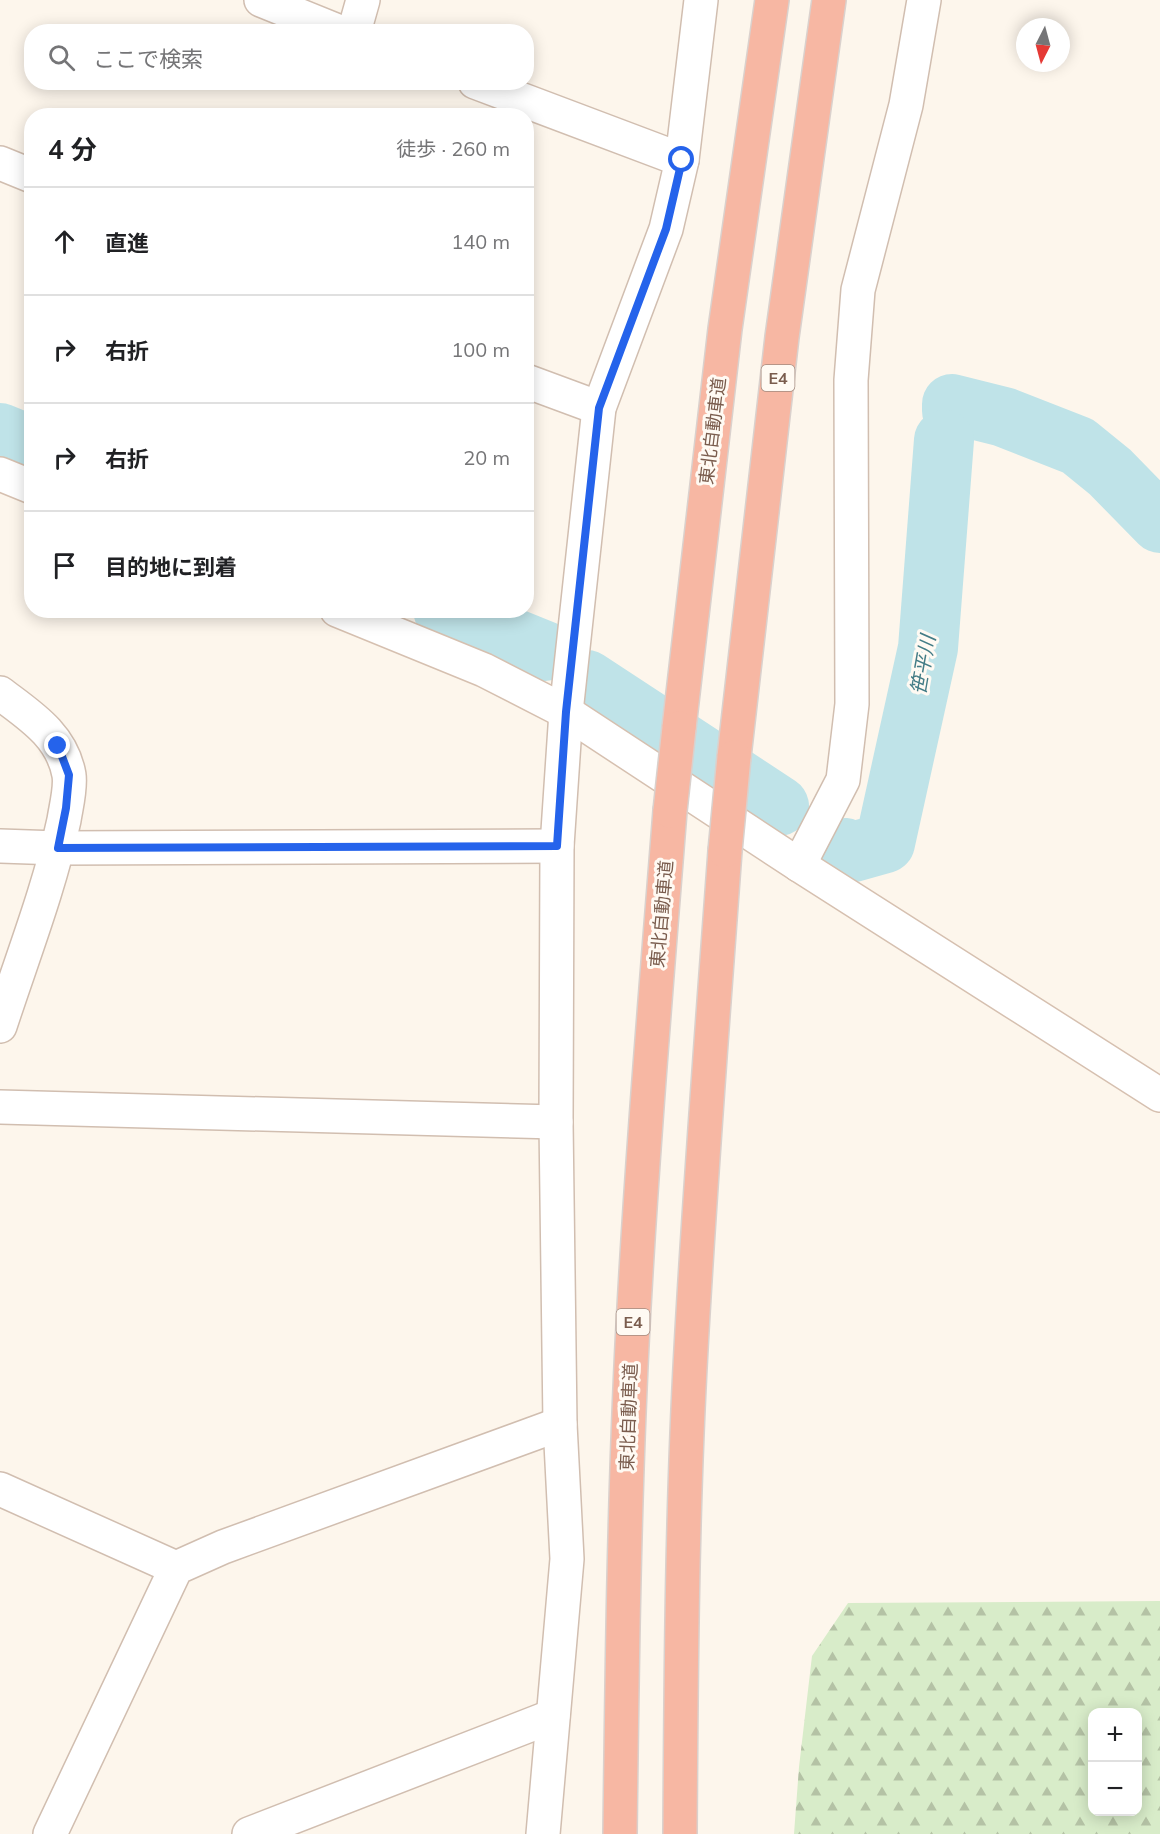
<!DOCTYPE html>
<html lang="ja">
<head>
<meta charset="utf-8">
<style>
  body { margin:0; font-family:Mulish,"Noto Sans JP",sans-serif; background:#f2f2f2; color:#202124 }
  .controls { position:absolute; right:18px; bottom:18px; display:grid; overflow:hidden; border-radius:12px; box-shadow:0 3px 15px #0003 }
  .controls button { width:54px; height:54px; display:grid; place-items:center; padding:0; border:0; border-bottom:2px solid #e0e0e0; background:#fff; color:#202124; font:30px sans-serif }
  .compass { position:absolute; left:1016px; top:18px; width:54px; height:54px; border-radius:50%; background:#fff; box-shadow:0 3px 15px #0003; rotate:186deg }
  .stop { position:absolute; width:18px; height:18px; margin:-14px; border:4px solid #2563eb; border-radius:50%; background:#fff }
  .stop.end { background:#2563eb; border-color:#fff; box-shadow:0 2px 6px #0008 }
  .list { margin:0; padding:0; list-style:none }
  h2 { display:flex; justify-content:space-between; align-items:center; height:78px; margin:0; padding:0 24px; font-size:26px }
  h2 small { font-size:20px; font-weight:400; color:#757577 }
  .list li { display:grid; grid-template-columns:39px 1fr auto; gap:18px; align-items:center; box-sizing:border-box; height:108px; padding:0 24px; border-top:2px solid #e0e0e0 }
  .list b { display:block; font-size:22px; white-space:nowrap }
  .list em { font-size:20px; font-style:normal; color:#757577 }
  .icon { flex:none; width:33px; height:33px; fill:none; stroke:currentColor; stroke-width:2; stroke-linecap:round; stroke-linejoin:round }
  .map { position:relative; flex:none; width:1160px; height:1834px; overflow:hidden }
  .search { position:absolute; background:#fff; box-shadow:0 3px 15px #0003; left:24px; top:24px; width:510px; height:66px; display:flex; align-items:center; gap:15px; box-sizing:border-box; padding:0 21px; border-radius:24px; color:#757577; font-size:22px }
  .panel { position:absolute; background:#fff; box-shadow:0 3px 15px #0003; left:24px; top:108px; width:510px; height:510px; border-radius:24px }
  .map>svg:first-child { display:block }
  .forest { fill:url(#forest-firs); fill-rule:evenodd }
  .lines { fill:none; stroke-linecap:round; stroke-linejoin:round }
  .river { stroke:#bfe3e8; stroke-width:60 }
  .street-casing { stroke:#d1beb0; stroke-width:36 }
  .secondary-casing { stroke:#d6c0b0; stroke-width:36 }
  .highway-casing { stroke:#dad1cd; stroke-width:36 }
  .street { stroke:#fff; stroke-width:33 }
  .secondary { stroke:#fff; stroke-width:33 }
  .highway { stroke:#f7b7a3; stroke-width:33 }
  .highway-bridge-casing { stroke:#dad1cd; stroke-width:36; stroke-linecap:butt }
  .highway-bridge { stroke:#f7b7a3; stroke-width:33 }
  .route { stroke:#2563eb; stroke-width:8 }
  .labels { text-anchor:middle; stroke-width:6; stroke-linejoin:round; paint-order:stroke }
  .shield { fill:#fffaf3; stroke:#a28b7f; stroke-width:1.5 }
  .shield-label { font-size:16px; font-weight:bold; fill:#7a5c4d }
  .street-label { font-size:18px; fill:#7a5c4d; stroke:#fffaf3 }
  .water-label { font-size:20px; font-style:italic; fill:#437c86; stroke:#fffaf3 }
</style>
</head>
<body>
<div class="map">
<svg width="1160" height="1834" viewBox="0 0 1160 1834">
  <defs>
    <pattern id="forest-firs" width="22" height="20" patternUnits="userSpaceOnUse" patternTransform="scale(1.5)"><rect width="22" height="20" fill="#d8ecc9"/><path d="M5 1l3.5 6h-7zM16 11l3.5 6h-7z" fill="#b4c2a5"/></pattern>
  </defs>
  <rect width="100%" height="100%" fill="#fdf6ec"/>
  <path class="forest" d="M1160,1601v233h-366l5,-67 13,-111 36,-53zM1092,1712h46v100h-46z"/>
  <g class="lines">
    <g class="river">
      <polyline points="952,411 952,404 1004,417 1078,446 1110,472 1160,523"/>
      <polyline points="0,433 32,446"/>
      <polyline points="443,610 545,651"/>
      <polyline points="587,680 779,806"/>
      <polyline points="845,848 853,852 885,843 928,648 944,440"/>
    </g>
    <g class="street-casing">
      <g id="street">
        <polyline points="261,0 340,32"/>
        <polyline points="354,32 363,0"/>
        <polyline points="475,82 682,160"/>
        <polyline points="0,163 32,176"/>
        <polyline points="526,381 599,408"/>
        <path d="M0,693c29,22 62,42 69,82 2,13 -3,32 -5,45 -15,70 -42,138 -64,206"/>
        <polyline points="0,846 58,848 557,846"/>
        <polyline points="799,865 843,780 852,704 851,380 858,290 906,105 924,0"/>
        <polyline points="0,1107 556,1122"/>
        <polyline points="0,1489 176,1568"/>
        <polyline points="50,1834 176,1568 223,1547 560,1424"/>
        <polyline points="249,1834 553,1716"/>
        <polyline points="543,1834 567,1559 560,1424 556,1122 557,846 566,712 599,408 666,229 682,160 701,0"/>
      </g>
    </g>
    <g class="secondary-casing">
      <g id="secondary">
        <polyline points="0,474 32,487"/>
        <polyline points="337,610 484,670 566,712 799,865 1160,1095"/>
      </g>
    </g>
    <g class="highway-casing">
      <g id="highway">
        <polyline points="679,728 725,329 772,0"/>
        <polyline points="734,757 782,337 829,0"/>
        <path d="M620,1834c2,-163 4,-326 12,-489 9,-178 24,-356 38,-534"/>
        <path d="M680,1834c1,-162 2,-323 11,-485 9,-166 22,-332 34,-498"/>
      </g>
    </g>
    <use href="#street" class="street"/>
    <use href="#secondary" class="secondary"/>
    <use href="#highway" class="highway"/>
    <g class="highway-bridge-casing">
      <g id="highway-bridge">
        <polyline points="670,811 679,728"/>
        <polyline points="725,851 734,757"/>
      </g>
    </g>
    <use href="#highway-bridge" class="highway-bridge"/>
  </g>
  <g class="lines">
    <polyline class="route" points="58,746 69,775 66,808 58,848 557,846 566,712 599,408 666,229 682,160"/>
  </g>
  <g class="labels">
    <g class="shield">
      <rect x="761.5" y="365" width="33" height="26" rx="4.5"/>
      <rect x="616.5" y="1309" width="33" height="26" rx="4.5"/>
    </g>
    <g class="shield-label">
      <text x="778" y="384">E4</text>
      <text x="633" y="1328">E4</text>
    </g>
    <g class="street-label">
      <text transform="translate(713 431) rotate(-83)" y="6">東北自動車道</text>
      <text transform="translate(662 914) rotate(-85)" y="6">東北自動車道</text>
      <text transform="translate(629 1417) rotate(-88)" y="6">東北自動車道</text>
    </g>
    <g class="water-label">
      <text transform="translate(923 665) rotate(-80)" y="7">笹平川</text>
    </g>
  </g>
</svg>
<div class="controls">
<button>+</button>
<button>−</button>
</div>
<svg class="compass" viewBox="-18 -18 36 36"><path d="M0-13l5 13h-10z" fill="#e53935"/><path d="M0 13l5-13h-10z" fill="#757577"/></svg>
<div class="stop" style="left:682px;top:160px"></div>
<div class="stop end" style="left:58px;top:746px"></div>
<div class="search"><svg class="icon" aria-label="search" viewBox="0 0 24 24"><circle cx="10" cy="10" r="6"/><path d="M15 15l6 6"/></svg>ここで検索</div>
<section class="panel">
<h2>4 分<small>徒歩 · 260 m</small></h2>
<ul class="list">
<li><svg class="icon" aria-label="ahead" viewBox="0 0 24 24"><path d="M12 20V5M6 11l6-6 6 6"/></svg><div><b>直進</b></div><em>140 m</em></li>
<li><svg class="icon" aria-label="right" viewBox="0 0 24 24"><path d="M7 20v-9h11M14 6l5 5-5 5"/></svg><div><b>右折</b></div><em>100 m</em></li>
<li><svg class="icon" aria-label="right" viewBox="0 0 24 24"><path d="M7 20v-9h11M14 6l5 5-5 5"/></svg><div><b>右折</b></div><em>20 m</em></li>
<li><svg class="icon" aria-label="arrive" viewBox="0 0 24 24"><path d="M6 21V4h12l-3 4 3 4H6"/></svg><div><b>目的地に到着</b></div></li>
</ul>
</section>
</div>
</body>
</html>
